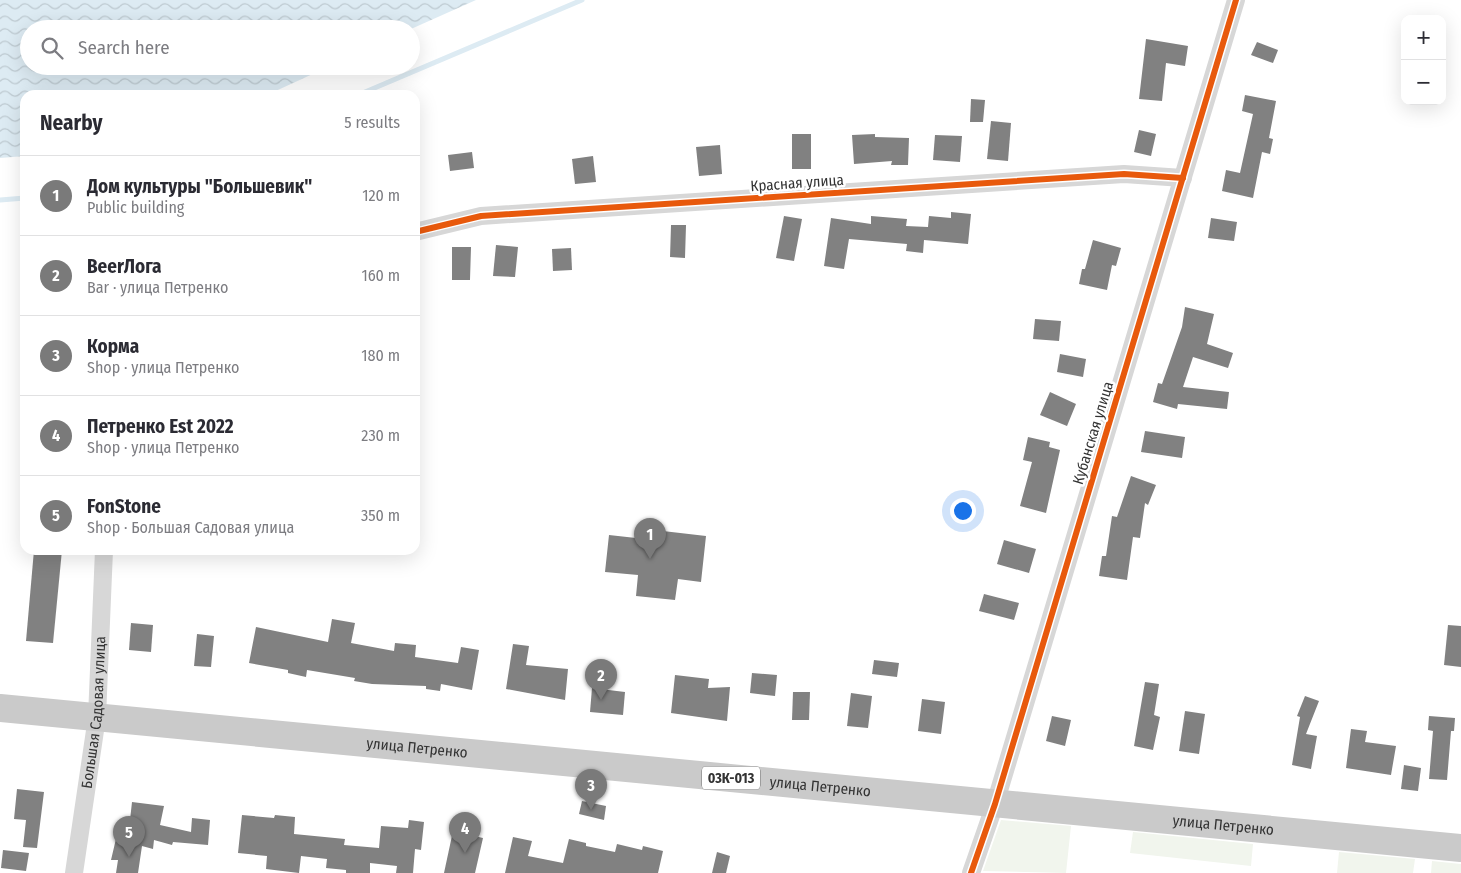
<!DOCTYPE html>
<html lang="en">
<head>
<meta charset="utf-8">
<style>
  body { margin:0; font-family:"Fira Sans Condensed",sans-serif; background:#f2f2f3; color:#2b2b33 }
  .controls { position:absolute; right:15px; top:15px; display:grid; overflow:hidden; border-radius:10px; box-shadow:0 5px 20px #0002 }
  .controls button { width:45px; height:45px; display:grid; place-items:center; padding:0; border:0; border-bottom:1px solid #e1e1e2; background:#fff; color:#2b2b33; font:25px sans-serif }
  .you { position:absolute; left:962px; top:510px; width:18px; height:18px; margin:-12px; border:4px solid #fff; border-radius:50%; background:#1a73e8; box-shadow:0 0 0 8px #1a73e833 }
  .badge { display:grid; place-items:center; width:32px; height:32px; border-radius:50%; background:#7a7a7a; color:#fff; font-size:16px; font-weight:700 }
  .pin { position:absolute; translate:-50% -41px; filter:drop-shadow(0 1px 2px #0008) }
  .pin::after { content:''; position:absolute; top:26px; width:18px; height:15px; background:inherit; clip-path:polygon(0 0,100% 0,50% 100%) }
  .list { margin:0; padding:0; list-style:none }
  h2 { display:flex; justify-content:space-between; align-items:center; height:65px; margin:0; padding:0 20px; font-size:21px }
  h2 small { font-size:16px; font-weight:400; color:#7c7c81 }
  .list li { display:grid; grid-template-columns:32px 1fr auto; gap:15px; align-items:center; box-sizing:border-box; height:80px; padding:0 20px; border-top:1px solid #e1e1e2 }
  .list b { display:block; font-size:19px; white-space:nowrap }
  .list p { margin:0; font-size:16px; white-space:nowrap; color:#7c7c81 }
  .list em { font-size:16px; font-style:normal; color:#7c7c81 }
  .icon { flex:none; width:28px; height:28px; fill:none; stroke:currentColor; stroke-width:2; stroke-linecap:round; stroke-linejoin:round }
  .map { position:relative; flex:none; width:1461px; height:873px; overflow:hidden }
  .search { position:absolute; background:#fff; box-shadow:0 5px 20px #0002; left:20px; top:20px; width:400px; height:55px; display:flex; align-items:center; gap:12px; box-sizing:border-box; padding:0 18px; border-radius:28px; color:#7c7c81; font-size:19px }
  .panel { position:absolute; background:#fff; box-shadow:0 5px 20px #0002; left:20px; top:90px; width:400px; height:465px; border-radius:15px }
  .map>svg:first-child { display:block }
  .green { fill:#f1f5ed }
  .water { fill:url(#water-waves) }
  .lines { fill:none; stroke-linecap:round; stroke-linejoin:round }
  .stream { stroke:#ddebf3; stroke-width:5 }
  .building { fill:#818181 }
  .minor { stroke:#d7d7d7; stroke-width:18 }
  .primary { stroke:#cacaca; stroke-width:28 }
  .cycleway-casing { stroke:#fff; stroke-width:9 }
  .cycleway { stroke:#e8590c; stroke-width:6 }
  .labels { text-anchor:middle; stroke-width:5; stroke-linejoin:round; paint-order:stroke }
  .shield { fill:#fff; stroke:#707070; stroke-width:1 }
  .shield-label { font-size:14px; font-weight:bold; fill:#333 }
  .street-label { font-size:15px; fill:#333; stroke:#fff }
</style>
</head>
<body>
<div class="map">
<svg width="1461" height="873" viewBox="0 0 1461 873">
  <defs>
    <pattern id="water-waves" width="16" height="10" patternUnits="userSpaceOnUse" patternTransform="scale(1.25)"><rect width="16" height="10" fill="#ddebf3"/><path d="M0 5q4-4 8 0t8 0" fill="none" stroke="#becad1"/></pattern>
  </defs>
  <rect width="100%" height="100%" fill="#fff"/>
  <g class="green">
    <polygon points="1001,820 1071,826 1066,873 983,871"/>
    <polygon points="1133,832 1253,844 1251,866 1130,853"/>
    <polygon points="1339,852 1415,859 1413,873 1337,873"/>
    <polygon points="1432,861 1461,864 1461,873 1431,873"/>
  </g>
  <polygon class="water" points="0,0 476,0 411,29 29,29 29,66 330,66 267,95 25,95 25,156 0,158"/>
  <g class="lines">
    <g class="stream">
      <polyline points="358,95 582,0"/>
      <polyline points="0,200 25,198"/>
    </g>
  </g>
  <g class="building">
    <polygon points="1146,39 1188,46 1185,66 1166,63 1162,101 1139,99"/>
    <polygon points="1257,42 1278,50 1273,63 1251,55"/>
    <polygon points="1245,95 1276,101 1269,138 1273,139 1270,154 1262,152 1253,198 1222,191 1226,170 1240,173 1253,114 1242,111"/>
    <polygon points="971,99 985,100 983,122 970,122"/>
    <polygon points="991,121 1011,123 1008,161 987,159"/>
    <polygon points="1139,130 1156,134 1151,156 1134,152"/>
    <rect x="792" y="134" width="19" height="35"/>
    <polygon points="875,134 875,137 909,138 908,165 891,165 892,161 854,164 852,135"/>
    <polygon points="935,135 962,136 960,162 933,160"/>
    <polygon points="720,145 722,174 699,176 696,147"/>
    <polygon points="472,152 474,168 450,171 448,155"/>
    <polygon points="593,156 596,182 575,184 572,159"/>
    <polygon points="951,212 971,214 968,244 924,240 923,253 906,251 907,244 849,239 844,269 824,266 831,218 871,224 871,216 907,219 906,226 928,227 929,216 951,218"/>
    <polygon points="784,216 802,219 794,261 776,258"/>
    <polygon points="1211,218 1237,222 1234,241 1208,238"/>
    <polygon points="671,225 686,225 685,258 670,257"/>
    <polygon points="1093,240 1121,248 1116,266 1112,265 1107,290 1079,284 1082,269 1085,269"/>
    <polygon points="496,245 518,247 515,277 493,276"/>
    <polygon points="452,247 471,247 470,280 452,280"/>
    <polygon points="571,248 572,270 553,271 552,249"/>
    <polygon points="1185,307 1214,314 1207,344 1233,353 1228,368 1193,357 1183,387 1229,392 1227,409 1178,404 1177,409 1153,402 1158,383 1162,384 1182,327"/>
    <polygon points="1035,319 1061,321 1059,341 1033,339"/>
    <polygon points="1060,354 1086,359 1083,377 1057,372"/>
    <polygon points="1050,392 1076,404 1067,426 1040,415"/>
    <polygon points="1145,431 1185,437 1182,458 1141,452"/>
    <polygon points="1028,437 1050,442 1049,447 1060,450 1046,513 1020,506 1032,462 1023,460"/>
    <polygon points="1131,476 1156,485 1148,505 1145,503 1140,538 1133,537 1127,580 1099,576 1102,556 1106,556 1112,516 1117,517"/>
    <polygon points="637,528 706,536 701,582 678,579 675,600 636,596 638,575 605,572 609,535 636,538"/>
    <polygon points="1004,540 1036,549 1029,573 997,564"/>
    <polygon points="34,550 62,550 53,643 26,641"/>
    <polygon points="984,594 1019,603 1014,620 979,611"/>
    <polygon points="332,619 355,623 351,643 394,651 395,643 416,645 415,657 458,663 461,647 479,650 472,690 441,684 440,691 426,689 426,686 372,684 354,681 355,678 307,670 306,677 288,673 288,670 249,663 256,627 328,642"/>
    <polygon points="131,623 153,625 151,652 129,650"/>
    <polygon points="1448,625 1461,626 1461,667 1444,665"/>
    <polygon points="197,634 214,636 211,667 194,666"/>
    <polygon points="513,644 529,646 526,665 568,669 565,700 506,689"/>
    <polygon points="874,660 899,663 897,677 872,674"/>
    <polygon points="752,673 777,675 775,696 750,693"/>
    <polygon points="675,675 709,679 708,688 730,687 727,721 671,713"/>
    <polygon points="1145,682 1159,684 1154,715 1160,717 1153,750 1134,746"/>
    <polygon points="592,688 625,692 623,715 590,712"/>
    <polygon points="793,692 810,692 809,720 792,720"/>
    <polygon points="851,693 872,696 868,728 847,726"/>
    <polygon points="1305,696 1319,701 1306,734 1317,736 1311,769 1292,765 1300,717 1297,716"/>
    <polygon points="922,699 945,702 941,734 918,731"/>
    <polygon points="1185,711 1205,714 1199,754 1179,751"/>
    <polygon points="1052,716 1071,720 1065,746 1046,741"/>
    <polygon points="1429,716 1455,718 1454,731 1451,731 1447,780 1429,779 1433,731 1428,730"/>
    <polygon points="1351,729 1367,731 1365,742 1396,746 1391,775 1346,768"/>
    <polygon points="1404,765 1421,768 1418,791 1401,789"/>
    <polygon points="17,789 44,792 37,848 23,847 26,820 14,819"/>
    <polygon points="582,801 606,806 604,820 579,814"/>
    <polygon points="132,802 164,806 160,825 191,832 192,818 210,820 208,845 173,842 172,845 154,840 153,849 142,846 138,873 116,873 118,860 111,860 119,826 129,829"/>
    <polygon points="242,815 274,818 275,815 295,817 294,834 345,839 344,845 379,848 381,826 408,828 409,820 424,822 421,850 415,849 413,873 396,873 397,866 370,863 370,873 346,873 346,870 326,868 327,859 301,856 299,873 266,869 267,856 238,853"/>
    <polygon points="453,831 483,838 475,873 444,873"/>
    <polygon points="513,837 532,841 528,856 563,863 569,839 586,843 586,846 615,852 617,844 642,850 643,846 663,851 658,873 505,873"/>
    <polygon points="3,850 29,853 26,871 1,868"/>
    <polygon points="717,852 730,856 726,873 712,873"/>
  </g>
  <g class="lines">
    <g class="minor">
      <polyline points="415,232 481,216 1124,174 1183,178"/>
      <path id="s1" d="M74,873l23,-156 7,-167"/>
      <polyline points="971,873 995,804 1236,0"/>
    </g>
    <path class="primary" id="s2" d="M0,708l1461,140"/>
    <g class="cycleway-casing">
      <g id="cycleway">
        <polyline points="415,232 481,216 1124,174 1183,178"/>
        <polyline points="971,873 995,804 1236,0"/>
      </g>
    </g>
    <use href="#cycleway" class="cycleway"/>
  </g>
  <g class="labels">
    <rect class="shield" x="702" y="766.5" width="58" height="23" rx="4"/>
    <g class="shield-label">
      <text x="731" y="783">03К-013</text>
    </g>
    <g class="street-label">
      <text transform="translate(797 183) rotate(-4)" y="5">Красная улица</text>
      <text transform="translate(1093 433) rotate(-73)" y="5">Кубанская улица</text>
      <text dy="5" stroke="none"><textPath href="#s1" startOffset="162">Большая Садовая улица</textPath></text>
      <text dy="5" stroke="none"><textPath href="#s2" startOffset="419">улица Петренко</textPath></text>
      <text dy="5" stroke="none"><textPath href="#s2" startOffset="824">улица Петренко</textPath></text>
      <text dy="5" stroke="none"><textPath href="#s2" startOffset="1229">улица Петренко</textPath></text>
    </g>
  </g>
</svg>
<div class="controls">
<button>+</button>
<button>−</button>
</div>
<div class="you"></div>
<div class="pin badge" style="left:650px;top:559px">1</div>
<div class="pin badge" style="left:601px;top:700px">2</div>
<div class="pin badge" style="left:591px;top:810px">3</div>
<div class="pin badge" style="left:465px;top:853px">4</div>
<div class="pin badge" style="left:129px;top:857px">5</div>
<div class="search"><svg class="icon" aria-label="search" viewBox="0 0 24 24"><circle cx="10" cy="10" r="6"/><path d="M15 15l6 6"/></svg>Search here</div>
<section class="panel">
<h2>Nearby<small>5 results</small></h2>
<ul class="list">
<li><span class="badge">1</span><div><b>Дом культуры &quot;Большевик&quot;</b><p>Public building</p></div><em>120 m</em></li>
<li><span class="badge">2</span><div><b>BeerЛога</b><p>Bar · улица Петренко</p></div><em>160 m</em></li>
<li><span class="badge">3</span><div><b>Корма</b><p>Shop · улица Петренко</p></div><em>180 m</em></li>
<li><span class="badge">4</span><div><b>Петренко Est 2022</b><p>Shop · улица Петренко</p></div><em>230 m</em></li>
<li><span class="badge">5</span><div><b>FonStone</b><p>Shop · Большая Садовая улица</p></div><em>350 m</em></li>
</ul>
</section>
</div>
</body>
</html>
